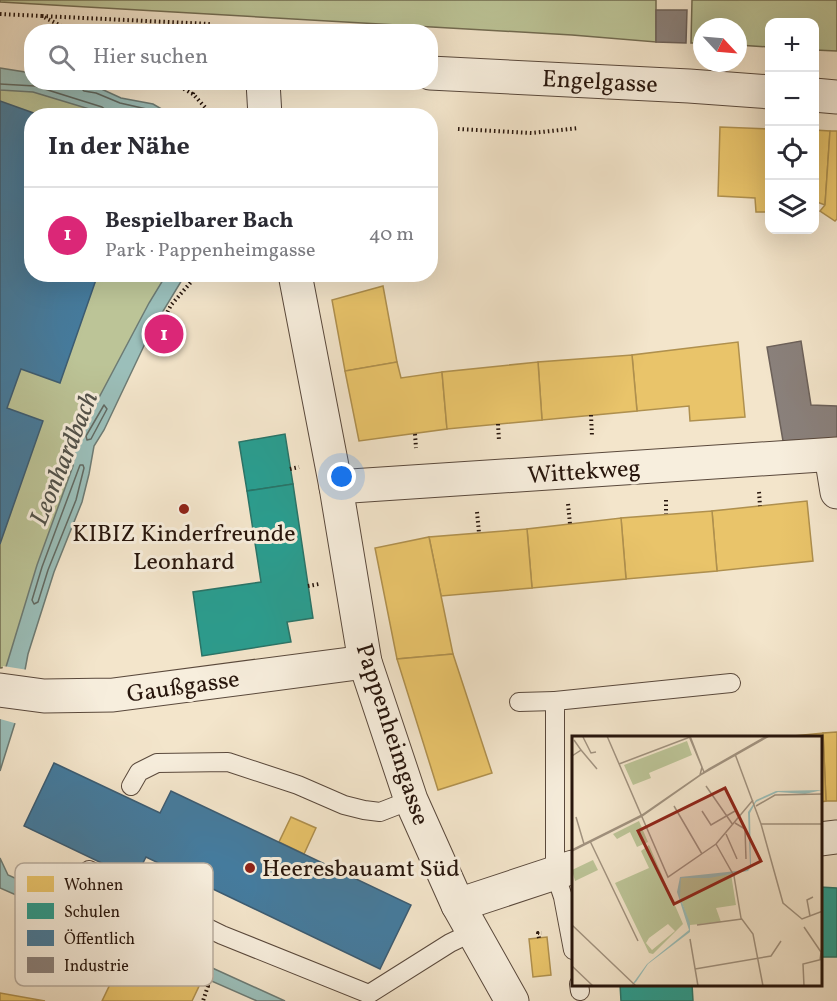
<!DOCTYPE html>
<html lang="de">
<head>
<meta charset="utf-8">
<style>
  body { margin:0; font-family:Vollkorn,serif; background:#f7f7f7; color:#2b2b33 }
  .controls { position:absolute; right:18px; top:18px; display:grid; overflow:hidden; border-radius:12px; box-shadow:0 6px 24px #0002 }
  .controls button { width:54px; height:54px; display:grid; place-items:center; padding:0; border:0; border-bottom:2px solid #e1e1e2; background:#fff; color:#2b2b33; font:30px sans-serif }
  .compass { position:absolute; left:693px; top:18px; width:54px; height:54px; border-radius:50%; background:#fff; box-shadow:0 6px 24px #0002; rotate:116deg }
  .you { position:absolute; left:342px; top:477px; width:21px; height:21px; margin:-15px; border:4px solid #fff; border-radius:50%; background:#1a73e8; box-shadow:0 0 0 9px #1a73e833 }
  .badge { display:grid; place-items:center; width:39px; height:39px; border-radius:50%; background:#db2777; color:#fff; font-size:20px; font-weight:700 }
  .pin { position:absolute; translate:-50% -50%; border:3px solid #fff; box-shadow:0 2px 6px #0006 }
  .list { margin:0; padding:0; list-style:none }
  h2 { display:flex; justify-content:space-between; align-items:center; height:78px; margin:0; padding:0 24px; font-size:26px }
  h2 small { font-size:20px; font-weight:400; color:#7c7c81 }
  .list li { display:grid; grid-template-columns:39px 1fr auto; gap:18px; align-items:center; box-sizing:border-box; height:96px; padding:0 24px; border-top:2px solid #e1e1e2 }
  .list b { display:block; font-size:22px; white-space:nowrap }
  .list p { margin:0; font-size:20px; white-space:nowrap; color:#7c7c81 }
  .list em { font-size:20px; font-style:normal; color:#7c7c81 }
  .icon { flex:none; width:33px; height:33px; fill:none; stroke:currentColor; stroke-width:2; stroke-linecap:round; stroke-linejoin:round }
  .map { position:relative; flex:none; width:837px; height:1001px; overflow:hidden }
  .search { position:absolute; background:#fff; box-shadow:0 6px 24px #0002; left:24px; top:24px; width:414px; height:66px; display:flex; align-items:center; gap:15px; box-sizing:border-box; padding:0 21px; border-radius:24px; color:#7c7c81; font-size:22px }
  .panel { position:absolute; background:#fff; box-shadow:0 6px 24px #0002; left:24px; top:108px; width:414px; height:174px; border-radius:24px }
  .map>svg:first-child { display:block }
  .green { fill:#bcc497; stroke:#726c52; stroke-width:1.5 }
  .water { fill:#9bbfba; stroke:#6d7b74; stroke-width:1.5 }
  .pier { fill:#f3e5cb }
  .homes { fill:#e9c46a; stroke:#af904e; stroke-width:1.5 }
  .schools { fill:#2a9d8f; stroke:#297468; stroke-width:1.5 }
  .public { fill:#457b9d; stroke:#3c5c72; stroke-width:1.5 }
  .industry { fill:#8a817c; stroke:#6c615a; stroke-width:1.5 }
  .lines { fill:none; stroke-linecap:round; stroke-linejoin:round }
  .shore { stroke:#616a63; stroke-width:1.5 }
  .service-casing { stroke:#5a493c; stroke-width:20 }
  .minor-casing { stroke:#5a493c; stroke-width:35 }
  .path { stroke:#27150c; stroke-width:4; stroke-dasharray:1.5 3; stroke-linecap:butt }
  .service { stroke:#f7eedd; stroke-width:18 }
  .minor { stroke:#f7eedd; stroke-width:33 }
  .poi-dot { fill:#8f2418; stroke:#f7eedd; stroke-width:2 }
  .labels { text-anchor:middle; stroke-width:6; stroke-linejoin:round; paint-order:stroke }
  .street-label { font-size:24px; fill:#27150c; stroke:#f7eedd }
  .poi-label { font-size:24px; fill:#27150c; stroke:#f7eedd }
  .water-label { font-size:26px; font-style:italic; fill:#505049; stroke:#f7eedd }
  .inset-road { fill:none; stroke:#a1927f; stroke-width:1.5 }
  .view { fill:#8f2418; fill-opacity:0.15; stroke:#8f2418; stroke-width:3 }
  .inset-edge { fill:none; stroke:#27150c; stroke-width:3 }
  .key { fill:#f7eedd; stroke:#b9ad9e; stroke-width:1.5 }
  .key-label { font-size:16px; fill:#27150c }
</style>
</head>
<body>
<div class="map">
<svg width="837" height="1001" viewBox="0 0 837 1001">
  <rect width="100%" height="100%" fill="#f3e5cb"/>
  <filter id="stains"><feTurbulence type="fractalNoise" baseFrequency=".00333" numOctaves="4"/><feColorMatrix values="0 0 0 0 .2 0 0 0 0 .09 0 0 0 0 .02 0 0 0 .5 -.17"/></filter>
  <radialGradient id="worn" r=".72"><stop offset=".6" stop-color="#630" stop-opacity="0"/><stop offset="1" stop-color="#630" stop-opacity=".3"/></radialGradient>
  <g class="green">
    <polygon points="0,0 656,0 656,42 572,35 0,2"/>
    <polygon points="692,0 837,0 837,51 815,50 814,22 770,22 769,47 738,45 738,27 702,27 702,43 691,43"/>
    <polygon points="0,80 146,115 32,116 32,274 176,275 90,438 18,666 0,668"/>
  </g>
  <g class="water">
    <polygon points="0,68 31,73 32,82 68,83 97,87 121,98 153,104 172,115 109,115 33,92 0,90"/>
    <polygon points="166,275 185,275 151,331 104,430 94,446 89,474 82,502 54,572 28,654 15,723 0,771 0,708 6,667 37,565 73,466 76,441 149,303"/>
    <polygon points="0,858 8,875 285,1001 257,1001 0,888"/>
  </g>
  <polygon class="pier" points="3,666 28,670 18,724 0,719 0,686"/>
  <g class="homes">
    <polygon points="720,127 770,129 770,212 756,212 755,198 718,196"/>
    <polygon points="814,130 830,131 825,205 814,201"/>
    <polygon points="830,131 837,131 837,219 835,221 820,211 825,205"/>
    <polygon points="383,286 397,362 345,371 332,300"/>
    <polygon points="738,342 745,417 690,421 689,406 637,411 632,355"/>
    <polygon points="632,355 637,411 542,420 538,362"/>
    <polygon points="397,362 401,378 442,372 447,429 359,441 345,371"/>
    <polygon points="538,362 542,420 447,429 442,372"/>
    <polygon points="807,501 813,561 717,571 712,511"/>
    <polygon points="712,511 717,571 626,579 621,518"/>
    <polygon points="621,518 626,579 532,588 527,529"/>
    <polygon points="527,529 532,588 441,596 429,537"/>
    <polygon points="429,537 453,654 397,659 375,548"/>
    <polygon points="453,654 492,773 438,790 397,659"/>
    <polygon points="837,732 837,801 826,801 823,733"/>
    <polygon points="823,733 826,801 820,802 820,737 783,737"/>
    <polygon points="291,817 316,828 304,854 279,842"/>
    <polygon points="547,937 551,975 533,977 529,939"/>
    <polygon points="128,947 201,982 192,1001 102,1001"/>
    <polygon points="0,993 45,1001 0,1001"/>
  </g>
  <g class="schools">
    <polygon points="285,434 293,484 247,491 239,442"/>
    <polygon points="293,484 313,618 287,622 291,642 202,656 193,592 261,582 247,491"/>
    <polygon points="820,887 837,888 837,957 820,957"/>
    <polygon points="620,984 692,984 693,1001 621,1001"/>
  </g>
  <g class="public">
    <polygon points="0,101 42,116 32,116 32,274 98,274 60,383 21,369 7,408 43,421 0,544"/>
    <polygon points="54,763 160,813 171,791 411,905 380,969 146,857 135,879 24,826"/>
  </g>
  <g class="industry">
    <polygon points="656,10 687,10 686,43 656,42"/>
    <polygon points="801,341 811,405 837,406 837,438 783,441 767,347"/>
  </g>
  <g class="lines">
    <g class="shore">
      <polyline points="80,82 80,87 84,91 96,93 120,103 151,110 160,116"/>
      <polyline points="0,84 35,86 102,107 106,110 107,116"/>
      <polygon points="104,405 107,409 91,439 87,440 86,436"/>
      <polygon points="80,465 83,465 84,468 76,500 48,570 38,602 34,604 32,600 42,567"/>
    </g>
    <g class="service-casing">
      <g id="service">
        <polyline points="519,702 555,701"/>
        <polyline points="131,786 139,772 157,763 228,762 298,785 344,805 364,810 380,812 411,800"/>
        <polyline points="89,870 222,935 369,994 450,943 473,932"/>
        <polyline points="573,950 563,897 555,873 555,701 731,683"/>
        <polyline points="579,984 580,991"/>
      </g>
    </g>
    <g class="minor-casing">
      <g id="minor">
        <polyline points="430,73 689,86 770,92"/>
        <polyline points="263,82 265,116"/>
        <polyline points="814,95 837,97"/>
        <polyline points="295,274 336,487 365,662 411,800 458,905 512,1001"/>
        <polyline points="831,455 837,492"/>
        <polyline points="336,487 837,454"/>
        <polyline points="0,690 44,696 113,695 365,662"/>
        <polyline points="820,839 837,837"/>
        <polyline points="458,905 573,867"/>
      </g>
    </g>
    <g class="path">
      <polyline points="0,14 42,16 73,32"/>
      <polyline points="42,16 210,24"/>
      <polyline points="198,32 199,24"/>
      <polyline points="172,82 193,94 213,116"/>
      <polyline points="193,94 194,82"/>
      <polyline points="458,129 532,133 579,128"/>
      <polyline points="163,320 173,325"/>
      <polyline points="151,344 171,305 198,274"/>
      <polyline points="591,415 592,436"/>
      <polyline points="498,424 499,441"/>
      <polyline points="415,434 416,448"/>
      <polyline points="290,469 299,467"/>
      <polyline points="759,492 760,506"/>
      <polyline points="666,500 666,514"/>
      <polyline points="568,504 570,524"/>
      <polyline points="477,512 479,533"/>
      <polyline points="308,586 319,584"/>
      <polyline points="539,938 538,933 542,933"/>
      <polyline points="167,966 168,963 200,979 208,986 203,1001"/>
    </g>
    <use href="#service" class="service"/>
    <use href="#minor" class="minor"/>
  </g>
  <g class="poi-dot">
    <circle cx="184" cy="509" r="6"/>
    <circle cx="250" cy="868" r="6"/>
  </g>
  <g class="labels">
    <g class="street-label">
      <text transform="translate(600 81) rotate(3)" y="8">Engelgasse</text>
      <text transform="translate(584 471) rotate(-4)" y="8">Wittekweg</text>
      <text transform="translate(183 686) rotate(-8)" y="8">Gaußgasse</text>
      <text transform="translate(393 734) rotate(72)" y="8">Pappenheimgasse</text>
    </g>
    <g class="poi-label">
      <text x="184" y="541">KIBIZ Kinderfreunde<tspan x="184" dy="28">Leonhard</tspan></text>
      <text x="262" y="876" text-anchor="start">Heeresbauamt Süd</text>
    </g>
    <g class="water-label">
      <text transform="translate(63 458) rotate(-68)" y="9">Leonhardbach</text>
    </g>
  </g>
  <g transform="translate(572 736)">
    <rect width="250" height="250" fill="#f3e5cb"/>
    <path d="M115,5l5,14 -43,18 2,5 -18,7 -9,-20zM67,85l9,21 -11,5 -7,-15 -13,7 -4,-5zM77,109l34,79 -30,30 -4,-1 -34,-70 34,-15 -8,-17zM96,188l7,7 -23,19 -6,-7 3,-5zM21,124l5,10 -23,11 -3,-11zM159,138l5,31 -20,3 5,14 -31,3 -10,-28v-19z" fill="#bcc497" fill-rule="evenodd"/>
    <path d="M250,54l-17,4 -27,-2 -22,10 -6,11 1,54 -3,4 -39,7h-28l-1,19 10,26v9l-42,32 -12,18 -5,4 16,-22 42,-34 -12,-38 3,-15 66,-7 4,-4 -2,-54 8,-12 20,-9z" fill="#9bbfba"/>
    <path class="inset-road" d="M35,0l61,141 48,-33 37,-44M117,0l15,36M118,0l12,31 -2,8M11,1l8,16 5,-1M9,14l16,19M163,18l26,70 22,79 19,16 21,-8M0,20l9,-6 -7,-10M47,28l71,-27M134,50l27,39M102,70l28,48M184,70l19,-11 48,-1M130,75l9,14 24,-14M4,81l8,27M163,87l10,6 1,30M189,88h62M154,98l11,25M18,105l48,100M144,108l18,32 7,42 12,16 10,52M0,114l70,-35 67,-46 58,-33M0,115l70,-35 60,-42 67,-38M238,180l-3,-16 6,-3M0,189l64,61M125,189l45,-6M232,191l17,25 -1,8M118,203l8,47M0,230l21,20M123,233l76,-13 10,-15M232,250l-1,-22 20,-5"/>
    <path class="view" d="M153,52l36,73 -87,43 -36,-73z"/>
    <rect width="250" height="250" class="inset-edge"/>
  </g>
  <rect x="15" y="863" width="198" height="123" rx="9" class="key"/>
  <rect x="27" y="876" width="27" height="16" fill="#e9c46a"/>
  <rect x="27" y="903" width="27" height="16" fill="#2a9d8f"/>
  <rect x="27" y="930" width="27" height="16" fill="#457b9d"/>
  <rect x="27" y="957" width="27" height="16" fill="#8a817c"/>
  <g class="key-label">
    <text x="64" y="890">Wohnen</text>
    <text x="64" y="917">Schulen</text>
    <text x="64" y="944">Öffentlich</text>
    <text x="64" y="971">Industrie</text>
  </g>
  <rect width="100%" height="100%" filter="url(#stains)"/>
  <rect width="100%" height="100%" fill="url(#worn)"/>
</svg>
<div class="controls">
<button>+</button>
<button>−</button>
<button><svg class="icon" aria-label="locate" viewBox="0 0 24 24"><circle cx="12" cy="12" r="6"/><path d="M12 2v4M12 18v4M2 12h4M18 12h4"/></svg></button>
<button><svg class="icon" aria-label="layers" viewBox="0 0 24 24"><path d="M12 4l9 5-9 5-9-5zM3 14l9 5 9-5"/></svg></button>
</div>
<svg class="compass" viewBox="-18 -18 36 36"><path d="M0-13l5 13h-10z" fill="#e53935"/><path d="M0 13l5-13h-10z" fill="#7c7c81"/></svg>
<div class="you"></div>
<div class="pin badge" style="left:164px;top:334px">1</div>
<div class="search"><svg class="icon" aria-label="search" viewBox="0 0 24 24"><circle cx="10" cy="10" r="6"/><path d="M15 15l6 6"/></svg>Hier suchen</div>
<section class="panel">
<h2>In der Nähe<small></small></h2>
<ul class="list">
<li><span class="badge">1</span><div><b>Bespielbarer Bach</b><p>Park · Pappenheimgasse</p></div><em>40 m</em></li>
</ul>
</section>
</div>
</body>
</html>
